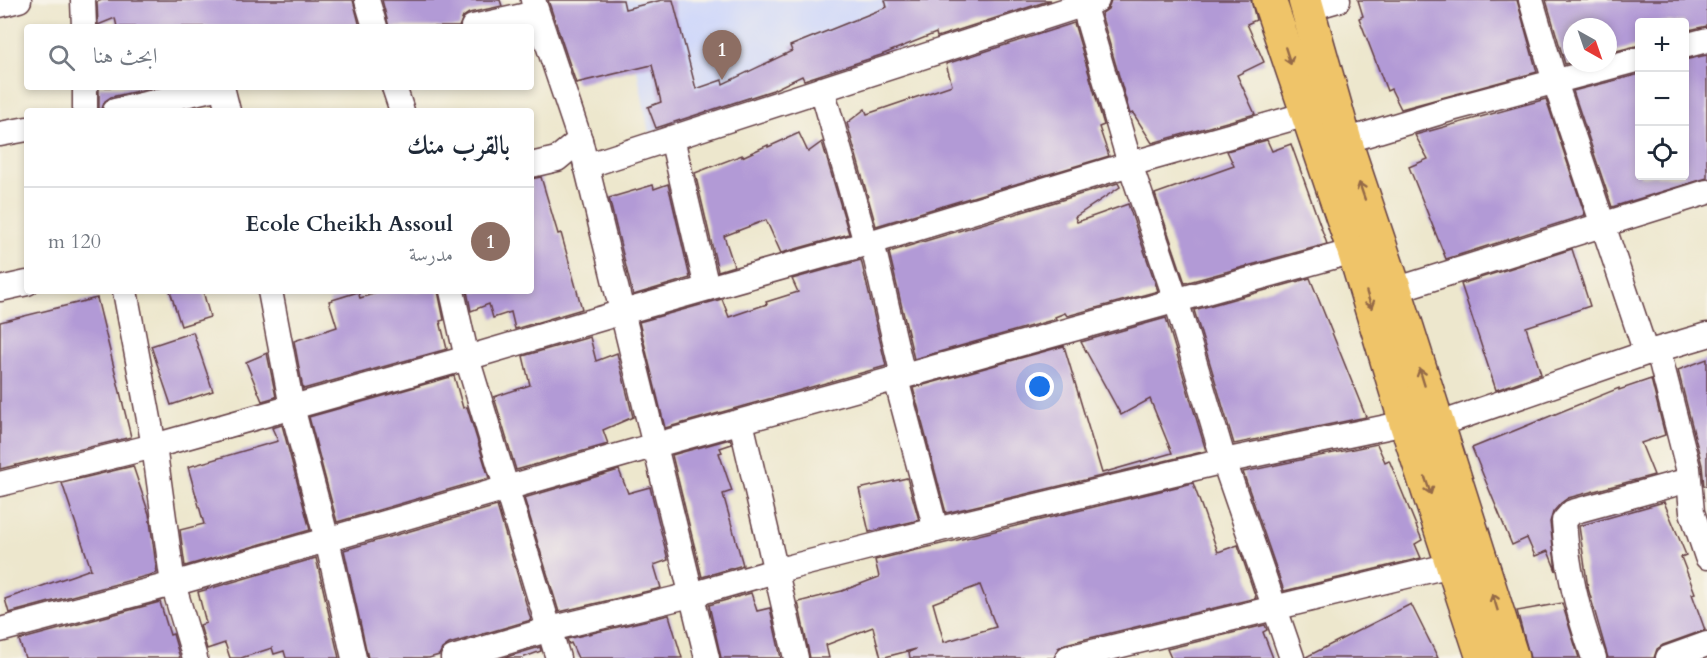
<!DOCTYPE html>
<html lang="ar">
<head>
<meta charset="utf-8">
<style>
  body { margin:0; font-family:Cardo,Amiri,serif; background:#f2f2f3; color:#1f2937; direction:rtl }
  .controls { position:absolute; right:18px; top:18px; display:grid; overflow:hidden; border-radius:6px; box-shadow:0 3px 9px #0003 }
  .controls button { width:54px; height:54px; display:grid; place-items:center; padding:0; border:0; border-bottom:2px solid #e0e1e3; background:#fff; color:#1f2937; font:30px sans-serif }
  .compass { position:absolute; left:1563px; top:18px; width:54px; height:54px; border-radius:50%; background:#fff; box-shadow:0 3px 9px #0003; rotate:140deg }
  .you { position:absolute; left:1040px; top:387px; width:21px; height:21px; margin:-15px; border:4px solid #fff; border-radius:50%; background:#1a73e8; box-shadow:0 0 0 9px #1a73e833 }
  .badge { display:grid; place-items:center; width:39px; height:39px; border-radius:50%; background:#d1495b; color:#fff; font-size:20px; font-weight:700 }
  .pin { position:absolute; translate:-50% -50px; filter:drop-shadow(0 2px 3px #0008) }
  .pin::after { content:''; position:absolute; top:32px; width:21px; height:18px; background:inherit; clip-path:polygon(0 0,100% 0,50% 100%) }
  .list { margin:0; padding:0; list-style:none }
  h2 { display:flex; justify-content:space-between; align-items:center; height:78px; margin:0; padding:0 24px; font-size:26px }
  h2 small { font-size:20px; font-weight:400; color:#747a83 }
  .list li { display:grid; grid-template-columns:39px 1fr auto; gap:18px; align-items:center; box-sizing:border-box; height:108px; padding:0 24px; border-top:2px solid #e0e1e3 }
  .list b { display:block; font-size:22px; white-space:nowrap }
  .list p { margin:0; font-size:20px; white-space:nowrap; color:#747a83 }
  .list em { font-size:20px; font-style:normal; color:#747a83 }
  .icon { flex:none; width:33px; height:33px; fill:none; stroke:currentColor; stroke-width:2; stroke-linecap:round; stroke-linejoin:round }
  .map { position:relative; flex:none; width:1707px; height:658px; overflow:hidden; direction:ltr }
  .search { position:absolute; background:#fff; box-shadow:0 3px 9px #0003; left:24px; top:24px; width:510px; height:66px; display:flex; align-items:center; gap:15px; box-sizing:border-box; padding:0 21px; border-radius:6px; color:#747a83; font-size:22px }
  .panel { position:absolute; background:#fff; box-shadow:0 3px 9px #0003; left:24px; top:108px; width:510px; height:186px; border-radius:6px; direction:rtl }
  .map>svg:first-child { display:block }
  .built { fill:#d1d9f9 }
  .building { fill:#b29ad6; fill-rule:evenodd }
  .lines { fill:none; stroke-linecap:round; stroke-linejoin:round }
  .street-casing { stroke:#623d43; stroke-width:27 }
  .primary-casing { stroke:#623d43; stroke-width:36 }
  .street { stroke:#fff; stroke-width:24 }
  .primary { stroke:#efc469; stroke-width:33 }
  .oneway { stroke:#946947 }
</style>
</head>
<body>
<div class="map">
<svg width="1707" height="658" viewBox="0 0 1707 658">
  <rect width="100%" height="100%" fill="#f7f3e8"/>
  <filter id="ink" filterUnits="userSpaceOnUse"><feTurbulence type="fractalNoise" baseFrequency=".0167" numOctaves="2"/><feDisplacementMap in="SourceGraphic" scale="12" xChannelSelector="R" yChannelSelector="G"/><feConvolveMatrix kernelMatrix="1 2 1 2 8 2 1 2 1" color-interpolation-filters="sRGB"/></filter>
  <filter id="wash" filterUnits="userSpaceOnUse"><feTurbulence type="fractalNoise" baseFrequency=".008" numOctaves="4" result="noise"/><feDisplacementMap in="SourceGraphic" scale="24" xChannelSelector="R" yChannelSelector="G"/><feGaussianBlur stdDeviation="1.35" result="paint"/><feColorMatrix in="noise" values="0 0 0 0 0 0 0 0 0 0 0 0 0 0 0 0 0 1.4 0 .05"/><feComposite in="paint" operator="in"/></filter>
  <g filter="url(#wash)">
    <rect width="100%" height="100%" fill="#ede7cd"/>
    <polygon class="built" points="624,0 954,0 962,28 649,133"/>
    <g id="blocks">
      <g class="building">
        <polygon points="102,0 353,0 360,27 117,27 115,18 98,25 97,2"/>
        <polygon points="382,0 500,0 502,6 469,13 463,17 459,27 389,27"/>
        <polygon points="548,0 623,0 625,9 662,0 673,0 696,89 722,80 723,84 792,51 790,46 887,7 885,0 1051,0 937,37 936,33 881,55 804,80 802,76 773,90 656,128 648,107 661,102 652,65 576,83"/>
        <polygon points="1111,0 1251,0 1256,20 1247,24 1264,62 1237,75 1255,114 1152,143 1133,113 1130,114 1101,14 1108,9"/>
        <polygon points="1358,0 1517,0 1537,72 1401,109 1391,89 1387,91 1359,18 1363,16"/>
        <polygon points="1546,0 1707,0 1707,26 1684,31 1684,22 1640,22 1640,45 1608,53 1608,27 1572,27 1572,62 1565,64"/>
        <polygon points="1074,23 1104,125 1099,127 1109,156 876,226 847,123 865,109 867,114 952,85 946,64"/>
        <polygon points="1707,55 1707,178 1612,207 1573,91 1640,74 1640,176 1684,176 1684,60"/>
        <polygon points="99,87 156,87 111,97 105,101 101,111 99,111"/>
        <polygon points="1546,99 1585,215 1446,259 1409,167 1428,159 1415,135"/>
        <polygon points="799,133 808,152 822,142 849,234 781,253 766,220 724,236 734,266 718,271 695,173 742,155 742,157 768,145 768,147"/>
        <polygon points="1267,140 1272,151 1291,144 1327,244 1185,283 1155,194 1234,166 1227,151"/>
        <polygon points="541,177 558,234 561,233 582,309 515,329 511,312 493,318 489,304 471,311 467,291 531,291 531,179"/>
        <polygon points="1118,183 1120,187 1075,217 1077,222 1128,204 1158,291 1067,316 1065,313 1055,317 1056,319 914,359 889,252"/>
        <polygon points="668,184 690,278 633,295 609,198 653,185 654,189"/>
        <polygon points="1572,249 1590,306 1526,327 1541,374 1496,390 1461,284"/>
        <polygon points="861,260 886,366 665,428 639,322 722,299 729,317 767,304 766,302 798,292 792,279"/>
        <polygon points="1310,278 1366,417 1234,444 1194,310"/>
        <polygon points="170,291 203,291 210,317 181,326"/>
        <polygon points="383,291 438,291 444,320 440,321 447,349 303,389 294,341 337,327 329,301 358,292 360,298"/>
        <polygon points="97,298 131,437 0,469 0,322"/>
        <polygon points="1166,318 1206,451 946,513 913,388 1064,346 1102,473 1172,453 1150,399 1121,415 1081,342"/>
        <polygon points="193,332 213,391 171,405 151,346"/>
        <polygon points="590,337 596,361 617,353 633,417 603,430 608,444 516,470 494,397 530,385 523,356"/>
        <polygon points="267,353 276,397 262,401 246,362"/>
        <polygon points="1707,359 1707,485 1704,486 1702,465 1678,370"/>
        <polygon points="454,376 463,408 467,407 489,478 337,522 309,417"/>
        <polygon points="1651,379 1665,435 1641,443 1654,475 1568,498 1561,503 1553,512 1550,522 1556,571 1548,551 1535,556 1527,538 1512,545 1472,448 1619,388 1619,390"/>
        <polygon points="282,425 310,530 185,566 180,530 204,524 188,467 278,441 272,428"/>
        <polygon points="730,439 732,444 720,448 722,452 719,453 732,491 723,494 743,565 702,577 672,455"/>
        <polygon points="1377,444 1385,462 1389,460 1422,540 1415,544 1421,558 1284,591 1243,472"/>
        <polygon points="133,466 149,514 157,573 9,613 5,599 91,569 62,483"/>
        <polygon points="619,470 628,493 650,487 668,560 654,565 661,588 559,612 524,498"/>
        <polygon points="907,478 919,520 869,532 859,489"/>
        <path d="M1193,483l25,69 20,-7 18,53 -191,46 -7,4 -4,10h-144l-1,-6 7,-3 -35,9 -8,-31 -47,18 3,13h-19l-12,-56 44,-11 37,-14 -4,-17zM980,585l16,42 -52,15 -11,-39z"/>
        <polygon points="1664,502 1686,555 1681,557 1695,593 1692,594 1705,630 1663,645 1657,649 1654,658 1608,658 1588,588 1579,526"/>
        <polygon points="497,506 531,620 449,644 442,649 439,655 429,658 368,658 344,550"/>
        <polygon points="316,558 339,658 286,658 284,651 274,654 272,648 241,658 230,658 225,643 207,649 200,625 206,623 198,592"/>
        <polygon points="751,593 757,611 770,608 781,658 721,658 709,605"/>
        <polygon points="160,602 170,635 173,634 180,658 25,658 19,640"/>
        <polygon points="1562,603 1579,658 1530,658 1517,611"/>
        <polygon points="1411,604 1438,658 1306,658 1306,657"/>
        <polygon points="669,615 682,658 578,658 571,643 569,644 567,639"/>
        <polygon points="1265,625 1267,630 1263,632 1273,658 1171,658 1167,649"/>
        <polygon points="540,647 541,651 522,658 503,658"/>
      </g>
    </g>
  </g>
  <g filter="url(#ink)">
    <use href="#blocks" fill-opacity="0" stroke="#623d43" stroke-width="1.5"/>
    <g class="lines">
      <g class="street-casing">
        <g id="street">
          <polyline points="83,0 84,27"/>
          <polyline points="367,0 375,27"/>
          <polyline points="533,0 580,140 707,658"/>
          <polyline points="1082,0 1130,164 1176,300 1224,461 1292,658"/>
          <polyline points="1531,0 1555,82 1646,353"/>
          <polyline points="0,5 19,0"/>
          <polyline points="1307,9 1338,0"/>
          <polyline points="473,27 536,13"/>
          <polyline points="1684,46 1707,40"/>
          <polyline points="85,87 85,111"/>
          <polyline points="222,87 228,111"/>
          <polyline points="394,87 402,111"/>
          <polyline points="822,89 866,243"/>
          <polyline points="115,111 220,87"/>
          <polyline points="0,134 27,129"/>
          <polyline points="672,138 707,288"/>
          <polyline points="1345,141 1444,111 1640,59"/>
          <polyline points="531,165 557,159 580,140"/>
          <polyline points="586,166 1097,0"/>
          <polyline points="872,242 903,376"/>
          <polyline points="0,289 27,283"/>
          <polyline points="1395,290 1707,192"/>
          <polyline points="125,291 154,446 173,584 195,658"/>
          <polyline points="270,291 292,407 327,540 354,658"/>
          <polyline points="452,291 467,358 558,658"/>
          <polyline points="1658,350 1688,468 1692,512 1707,557"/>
          <polyline points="896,379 936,530"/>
          <polyline points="741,422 796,658"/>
          <polyline points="0,484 154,446 467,358 623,312 872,242 1130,164 1307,114"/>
          <polyline points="0,630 173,584 656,445 1354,251"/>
          <polyline points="453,658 550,629 691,595 775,571 936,530 1224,461 1406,423 1437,425 1646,353 1707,335"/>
          <polyline points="1068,658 1468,561"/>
          <path d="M1594,658c-16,-44 -27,-90 -30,-137l8,-9 117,-32"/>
          <polyline points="1668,658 1707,644"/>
        </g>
      </g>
      <g class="primary-casing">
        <g id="primary">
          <polyline points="1269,0 1354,251 1406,423 1483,658"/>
          <polyline points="1305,0 1345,141 1395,290 1512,658"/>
        </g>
      </g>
      <use href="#street" class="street"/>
      <use href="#primary" class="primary"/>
    </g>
    <defs><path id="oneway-shaft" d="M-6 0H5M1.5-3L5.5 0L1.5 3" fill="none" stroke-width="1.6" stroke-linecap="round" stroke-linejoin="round" transform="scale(1.5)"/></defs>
    <g class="oneway">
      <use href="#oneway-shaft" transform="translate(1288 56) rotate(72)"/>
      <use href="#oneway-shaft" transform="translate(1362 191) rotate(-109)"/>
      <use href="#oneway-shaft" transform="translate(1369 300) rotate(73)"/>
      <use href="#oneway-shaft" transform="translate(1422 377) rotate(-107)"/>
      <use href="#oneway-shaft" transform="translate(1428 486) rotate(71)"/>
      <use href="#oneway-shaft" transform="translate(1495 602) rotate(-107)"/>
    </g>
  </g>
</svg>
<div class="controls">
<button>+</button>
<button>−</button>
<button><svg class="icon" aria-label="locate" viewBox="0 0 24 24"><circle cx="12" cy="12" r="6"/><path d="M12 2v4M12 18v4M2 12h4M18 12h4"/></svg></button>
</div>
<svg class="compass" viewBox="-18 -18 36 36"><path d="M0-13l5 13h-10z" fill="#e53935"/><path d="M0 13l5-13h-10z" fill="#747a83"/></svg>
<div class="you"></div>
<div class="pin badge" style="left:722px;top:80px;background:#8d6e63">1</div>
<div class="search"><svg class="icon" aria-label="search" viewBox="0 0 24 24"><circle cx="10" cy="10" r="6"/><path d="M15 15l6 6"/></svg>ابحث هنا</div>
<section class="panel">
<h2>بالقرب منك<small></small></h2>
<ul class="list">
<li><span class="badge" style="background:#8d6e63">1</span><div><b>Ecole Cheikh Assoul</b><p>مدرسة</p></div><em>120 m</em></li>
</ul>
</section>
</div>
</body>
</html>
